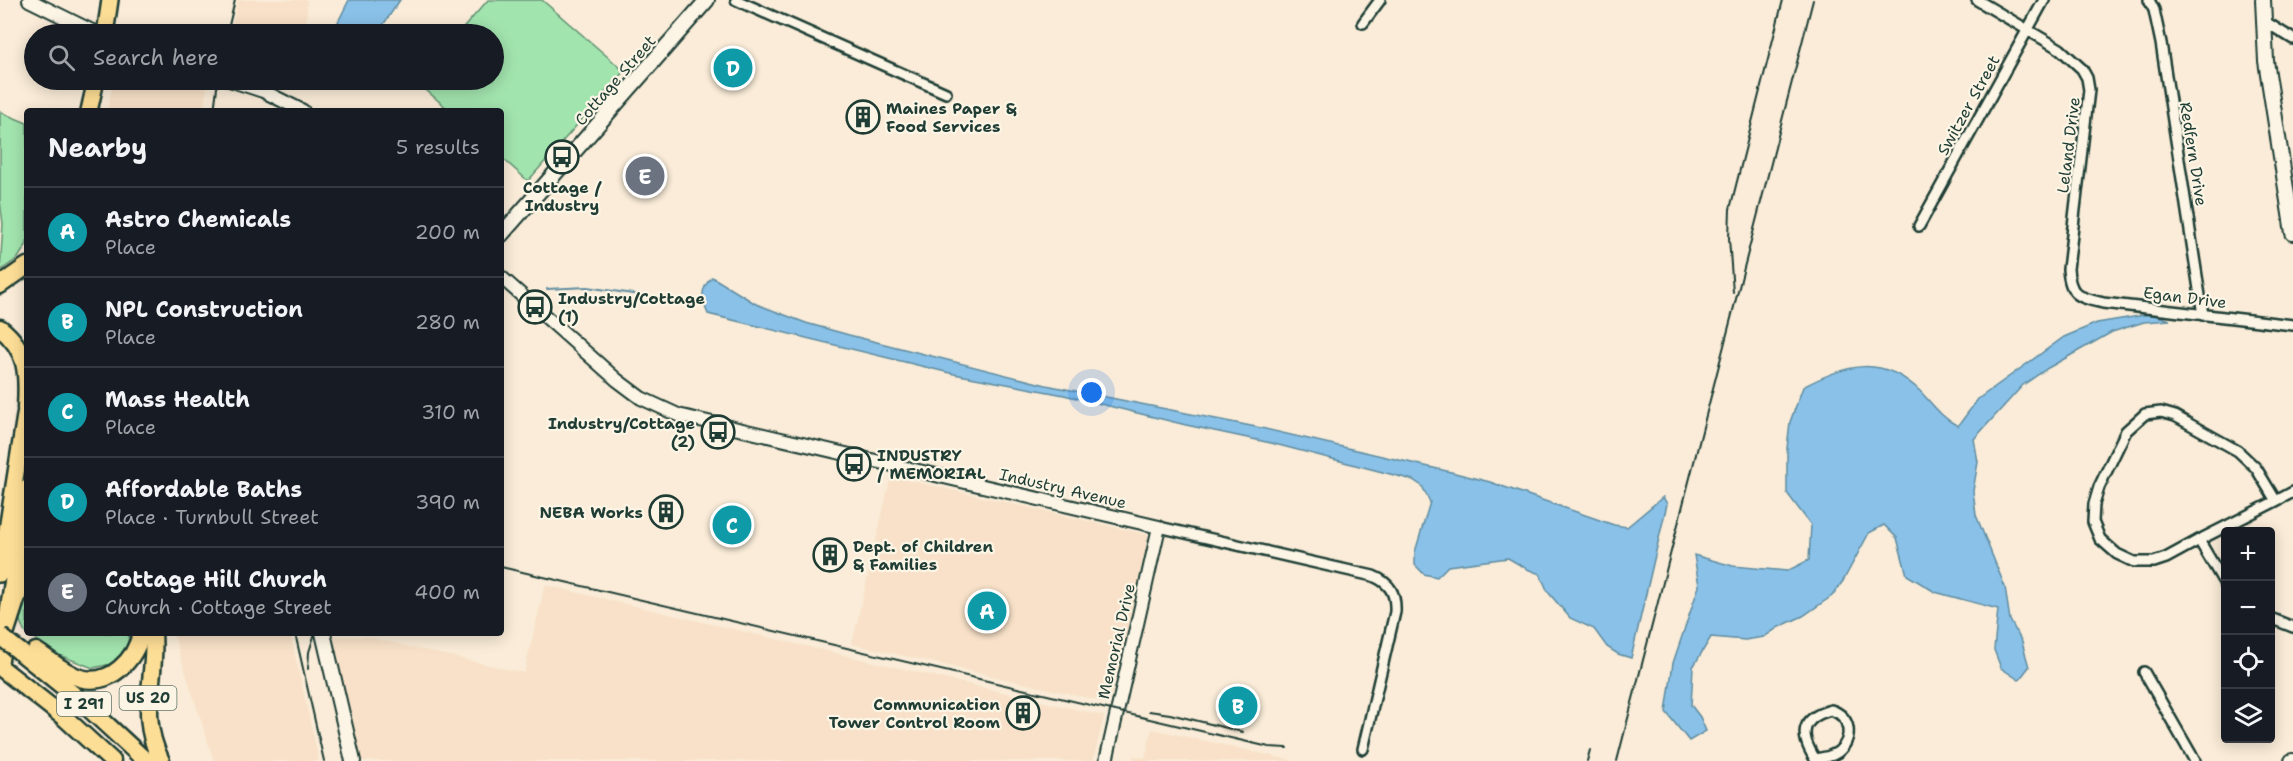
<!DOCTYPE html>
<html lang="en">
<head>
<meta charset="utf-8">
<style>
  body { margin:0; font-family:"Shantell Sans",sans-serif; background:#20242c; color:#f1f3f6 }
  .controls { position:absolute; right:18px; bottom:18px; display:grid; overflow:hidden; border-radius:6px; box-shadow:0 3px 15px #0003 }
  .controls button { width:54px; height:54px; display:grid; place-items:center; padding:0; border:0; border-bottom:2px solid #363941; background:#171b24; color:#f1f3f6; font:30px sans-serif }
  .you { position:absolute; left:1092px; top:393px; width:21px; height:21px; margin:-15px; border:4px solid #fff; border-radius:50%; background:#1a73e8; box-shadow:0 0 0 9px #1a73e833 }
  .badge { display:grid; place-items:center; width:39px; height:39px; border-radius:50%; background:#7c3aed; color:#fff; font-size:20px; font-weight:700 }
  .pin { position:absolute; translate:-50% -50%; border:3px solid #fff; box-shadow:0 2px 6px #0006 }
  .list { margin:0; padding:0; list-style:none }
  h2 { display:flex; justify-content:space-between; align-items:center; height:78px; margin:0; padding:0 24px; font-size:26px }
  h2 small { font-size:20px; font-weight:400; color:#9ea1a6 }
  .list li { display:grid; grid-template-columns:39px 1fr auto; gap:18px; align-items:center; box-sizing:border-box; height:90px; padding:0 24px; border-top:2px solid #363941 }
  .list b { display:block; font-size:22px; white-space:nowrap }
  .list p { margin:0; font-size:20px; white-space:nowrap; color:#9ea1a6 }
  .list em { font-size:20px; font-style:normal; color:#9ea1a6 }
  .icon { flex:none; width:33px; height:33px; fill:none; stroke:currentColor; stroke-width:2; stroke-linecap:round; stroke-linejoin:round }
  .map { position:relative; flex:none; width:2293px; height:761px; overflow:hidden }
  .search { position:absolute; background:#171b24; box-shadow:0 3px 15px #0003; left:24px; top:24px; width:480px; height:66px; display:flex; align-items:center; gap:15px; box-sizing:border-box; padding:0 21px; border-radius:33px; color:#9ea1a6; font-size:22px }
  .panel { position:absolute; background:#171b24; box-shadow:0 3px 15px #0003; left:24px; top:108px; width:480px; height:528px; border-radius:6px }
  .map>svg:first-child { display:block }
  .built { fill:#f8e1c8 }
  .green { fill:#a2e4ae; stroke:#609071; stroke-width:1.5 }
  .water { fill:#8ac1e8; stroke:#5f8ca0; stroke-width:1.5 }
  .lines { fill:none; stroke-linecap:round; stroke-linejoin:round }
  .stream { stroke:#5f8ca0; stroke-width:2 }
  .minor-casing { stroke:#1f3d34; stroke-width:14 }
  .tertiary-casing { stroke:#1f3d34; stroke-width:16 }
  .secondary-casing { stroke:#1f3d34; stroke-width:18 }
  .primary-casing { stroke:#1f3d34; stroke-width:20 }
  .motorway-casing { stroke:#1f3d34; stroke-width:21 }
  .minor { stroke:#fcf5e5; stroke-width:9 }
  .tertiary { stroke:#fcf5e5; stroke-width:12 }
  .secondary { stroke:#fcf5e5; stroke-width:14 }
  .primary { stroke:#fdde96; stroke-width:15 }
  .motorway { stroke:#fdde96; stroke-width:16 }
  .rail { stroke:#1f3d34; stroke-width:2 }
  .motorway-bridge-casing { stroke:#1f3d34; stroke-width:21; stroke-linecap:butt }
  .motorway-bridge { stroke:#fdde96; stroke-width:16 }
  .labels { text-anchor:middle; stroke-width:4.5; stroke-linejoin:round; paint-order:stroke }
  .shield { fill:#fcf5e5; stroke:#617469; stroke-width:1.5 }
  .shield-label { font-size:15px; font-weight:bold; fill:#1f3d34 }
  .street-label { font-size:16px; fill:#1f3d34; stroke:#fcf5e5 }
  .poi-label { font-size:16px; font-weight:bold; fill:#1f3d34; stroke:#fcf5e5; text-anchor:start }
</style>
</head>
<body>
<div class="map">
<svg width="2293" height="761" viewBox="0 0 2293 761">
  <rect width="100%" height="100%" fill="#faecd8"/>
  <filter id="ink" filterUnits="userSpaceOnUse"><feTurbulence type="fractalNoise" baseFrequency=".0167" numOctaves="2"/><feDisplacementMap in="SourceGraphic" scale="12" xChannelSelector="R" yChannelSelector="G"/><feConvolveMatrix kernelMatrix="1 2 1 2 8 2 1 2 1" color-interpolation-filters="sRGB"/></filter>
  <g filter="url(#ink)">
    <g class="built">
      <polygon points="238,0 307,0 306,34 230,34"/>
      <polygon points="114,80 189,80 207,86 203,111 107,111"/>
      <polygon points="891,476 1149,535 1110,703 852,644"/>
      <polygon points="545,585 1104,716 1093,761 362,761 332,637 367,637 524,673"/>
      <polygon points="173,633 290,633 319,761 214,761"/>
      <polygon points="1152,729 1294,761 1133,761 1134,756 1145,758"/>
    </g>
    <g class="green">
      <polygon points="488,0 542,0 624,71 528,181 501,157 501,111 450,111 417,82 420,80 494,80 494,34 458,34"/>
      <polygon points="0,112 27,123 27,244 18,258 0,271 3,224 0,201"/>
      <polygon points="27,592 27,633 129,633 128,644 116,663 93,668 59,655 24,631 18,616"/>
    </g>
    <g class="water">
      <polygon points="349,0 400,0 377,34 332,34"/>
      <path d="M712,277l44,27 50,19 43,12 197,50 215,43 190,44 39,10 124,43 13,2 36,-30 4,7 -36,154 -13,-4 -11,-7 -13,-18 -24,-11 -22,-26 -8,-18 -13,-5 -19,-11 -60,8 -11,11 -13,-3 -9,-9v-13l15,-50 -8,-16 -9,-6 -142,-37 -85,-18 -122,-30 -110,-21 -246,-60c-7,-15 -8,-25 4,-37z"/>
      <path d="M2151,314l19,6 -26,2 -32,10 -64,36 -25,17 -49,54 4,23 -5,29 3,24 29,72 5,33 12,22 7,25 -10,13 -18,-12 -7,-18 4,-41 -63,-17 -28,-17 -10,-37 -13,-13 -15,8 -26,48 -11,15 -29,20 -24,11 -15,10 -19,3 -34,-3 -18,30 -1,20 -1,18 9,12 6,14 -17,10 -23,-29 7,-49 26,-77 -5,-31 39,11 54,5 22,-11 2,-35 -24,-32v-45l3,-26 13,-35c43,-23 79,-33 118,5 12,13 21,26 37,34l20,-27 86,-62 33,-14z"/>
    </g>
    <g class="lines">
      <g class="stream">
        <polyline points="309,88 314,80"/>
        <polyline points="547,289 587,287 705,305"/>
      </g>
      <g class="minor-casing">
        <g id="minor">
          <polyline points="736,0 946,93"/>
          <path d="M1977,0l83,49 22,20 5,9 2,12 -21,179c2,27 10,28 35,34l190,22"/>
          <polyline points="2149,0 2154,10 2161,43 2203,315"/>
          <polyline points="2264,21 2293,39"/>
          <polyline points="1363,23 1380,0"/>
          <polyline points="1919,226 2044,0"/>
          <polyline points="2276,501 2256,468 2238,451 2175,416 2161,412 2145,414 2126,431 2099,487 2094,504 2093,522 2100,539 2117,554 2134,562 2154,562 2166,558 2199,540 2276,501 2293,492"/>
          <path d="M1159,527l214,49c17,7 23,17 22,36l-32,137"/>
          <polyline points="2199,540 2226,586"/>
          <polyline points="2270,618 2293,627"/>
          <polyline points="2144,672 2195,761"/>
          <path d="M1831,710c20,6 23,29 7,42 -7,5 -15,6 -23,7 -16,-25 -14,-41 16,-49z"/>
        </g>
      </g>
      <g class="tertiary-casing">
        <g id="tertiary">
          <polyline points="29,0 98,34"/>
          <polyline points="229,80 263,91 303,111"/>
          <polyline points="501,277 617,380 641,398 678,415 1159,527 1106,761"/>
        </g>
      </g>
      <g class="secondary-casing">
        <g id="secondary">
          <polyline points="2263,0 2266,61 2293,233"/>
          <polyline points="501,235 707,0"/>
          <polyline points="323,633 353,761"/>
          <polyline points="2292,761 2293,761"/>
        </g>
      </g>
      <g class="primary-casing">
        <g id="primary">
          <polyline points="105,34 110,0"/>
          <polyline points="89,111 96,80"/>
          <polyline points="0,574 27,403"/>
          <polyline points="0,663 27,488"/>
        </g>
      </g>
      <g class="motorway-casing">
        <g id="motorway">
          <polyline points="0,285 27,266"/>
          <path d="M0,328c28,22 28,46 26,80"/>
          <path d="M153,633c4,48 -16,79 8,128"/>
          <polyline points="5,634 27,566"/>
          <polyline points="19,651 80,700 146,761"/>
          <path d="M36,651c14,9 28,22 44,27 30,9 56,-19 61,-45"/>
          <polyline points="0,667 65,718 112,761"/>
        </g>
      </g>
      <use href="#minor" class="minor"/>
      <use href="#tertiary" class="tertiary"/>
      <use href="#secondary" class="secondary"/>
      <use href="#primary" class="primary"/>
      <use href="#motorway" class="motorway"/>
      <g class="rail">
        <polyline points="227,34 235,0"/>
        <polyline points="214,111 218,80"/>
        <polyline points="1733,292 1729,238 1730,209 1783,0"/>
        <polyline points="501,567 1269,747 1287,748"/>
        <polyline points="295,633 324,761"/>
        <polyline points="308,669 309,652 315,633"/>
        <polyline points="1149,711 1170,714 1243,732"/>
        <polyline points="1587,761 1590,750"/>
        <polyline points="1617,761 1813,0"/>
      </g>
      <g class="motorway-bridge-casing">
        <polyline id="motorway-bridge" points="0,636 19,651"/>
      </g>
      <use href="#motorway-bridge" class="motorway-bridge"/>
    </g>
  </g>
  <defs>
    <g id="building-ring" transform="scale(1.725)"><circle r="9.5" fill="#fcf5e5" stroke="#1f3d34" stroke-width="1.5"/><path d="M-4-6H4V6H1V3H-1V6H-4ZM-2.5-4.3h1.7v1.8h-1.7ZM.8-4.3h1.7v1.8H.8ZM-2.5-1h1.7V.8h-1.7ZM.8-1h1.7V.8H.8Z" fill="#1f3d34"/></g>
    <g id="bus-ring" transform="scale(1.725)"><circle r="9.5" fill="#fcf5e5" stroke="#1f3d34" stroke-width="1.5"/><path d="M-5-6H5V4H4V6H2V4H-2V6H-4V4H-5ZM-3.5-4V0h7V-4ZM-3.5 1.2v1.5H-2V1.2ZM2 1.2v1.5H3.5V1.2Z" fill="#1f3d34"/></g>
  </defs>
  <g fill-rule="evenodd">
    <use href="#building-ring" x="863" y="117"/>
    <use href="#bus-ring" x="562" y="157"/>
    <use href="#bus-ring" x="535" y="307"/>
    <use href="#bus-ring" x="718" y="432"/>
    <use href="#bus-ring" x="854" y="464"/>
    <use href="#building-ring" x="666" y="512"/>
    <use href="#building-ring" x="830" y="555"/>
    <use href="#building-ring" x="1023" y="713"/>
  </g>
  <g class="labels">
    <g class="shield">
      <rect x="119.5" y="686" width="57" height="24" rx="4.5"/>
      <rect x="57" y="692" width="54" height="24" rx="4.5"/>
    </g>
    <g class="shield-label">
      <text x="148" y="703">US 20</text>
      <text x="84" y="709">I 291</text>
    </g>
    <g class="street-label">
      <text transform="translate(615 80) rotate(-49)" y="6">Cottage Street</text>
      <text transform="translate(1968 105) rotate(-61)" y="6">Switzer Street</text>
      <text transform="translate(2068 145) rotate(-83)" y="6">Leland Drive</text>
      <text transform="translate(2194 154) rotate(81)" y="6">Redfern Drive</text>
      <text transform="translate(2185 297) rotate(7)" y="6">Egan Drive</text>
      <text transform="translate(1063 488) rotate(13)" y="6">Industry Avenue</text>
      <text transform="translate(1116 641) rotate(-77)" y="6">Memorial Drive</text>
    </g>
    <g class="poi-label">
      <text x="886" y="114">Maines Paper &amp;<tspan x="886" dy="18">Food Services</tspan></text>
      <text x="562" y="193" text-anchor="middle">Cottage /<tspan x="562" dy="18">Industry</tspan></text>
      <text x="558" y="304">Industry/Cottage<tspan x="558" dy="18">(1)</tspan></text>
      <text x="695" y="429" text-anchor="end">Industry/Cottage<tspan x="695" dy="18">(2)</tspan></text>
      <text x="877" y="461">INDUSTRY<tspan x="877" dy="18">/ MEMORIAL</tspan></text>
      <text x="643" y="518" text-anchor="end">NEBA Works</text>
      <text x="853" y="552">Dept. of Children<tspan x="853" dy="18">&amp; Families</tspan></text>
      <text x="1000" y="710" text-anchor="end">Communication<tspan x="1000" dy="18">Tower Control Room</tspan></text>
    </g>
  </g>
</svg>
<div class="controls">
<button>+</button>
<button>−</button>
<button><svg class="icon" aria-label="locate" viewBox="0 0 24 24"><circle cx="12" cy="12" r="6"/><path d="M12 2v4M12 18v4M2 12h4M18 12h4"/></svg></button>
<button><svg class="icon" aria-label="layers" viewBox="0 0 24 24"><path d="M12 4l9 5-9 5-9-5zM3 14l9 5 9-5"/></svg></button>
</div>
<div class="you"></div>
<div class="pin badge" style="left:987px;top:611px;background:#0f9aa8">A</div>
<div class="pin badge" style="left:1238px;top:706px;background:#0f9aa8">B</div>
<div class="pin badge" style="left:732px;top:525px;background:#0f9aa8">C</div>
<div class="pin badge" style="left:733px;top:68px;background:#0f9aa8">D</div>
<div class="pin badge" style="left:645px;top:176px;background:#6b7280">E</div>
<div class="search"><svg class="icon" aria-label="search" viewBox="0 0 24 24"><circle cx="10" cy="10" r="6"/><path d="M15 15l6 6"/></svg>Search here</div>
<section class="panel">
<h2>Nearby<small>5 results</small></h2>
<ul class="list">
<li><span class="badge" style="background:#0f9aa8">A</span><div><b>Astro Chemicals</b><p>Place</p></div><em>200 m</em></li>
<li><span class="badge" style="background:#0f9aa8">B</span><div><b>NPL Construction</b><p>Place</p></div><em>280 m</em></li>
<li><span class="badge" style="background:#0f9aa8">C</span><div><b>Mass Health</b><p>Place</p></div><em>310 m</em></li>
<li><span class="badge" style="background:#0f9aa8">D</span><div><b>Affordable Baths</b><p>Place · Turnbull Street</p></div><em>390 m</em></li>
<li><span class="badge" style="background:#6b7280">E</span><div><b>Cottage Hill Church</b><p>Church · Cottage Street</p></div><em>400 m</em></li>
</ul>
</section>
</div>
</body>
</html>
